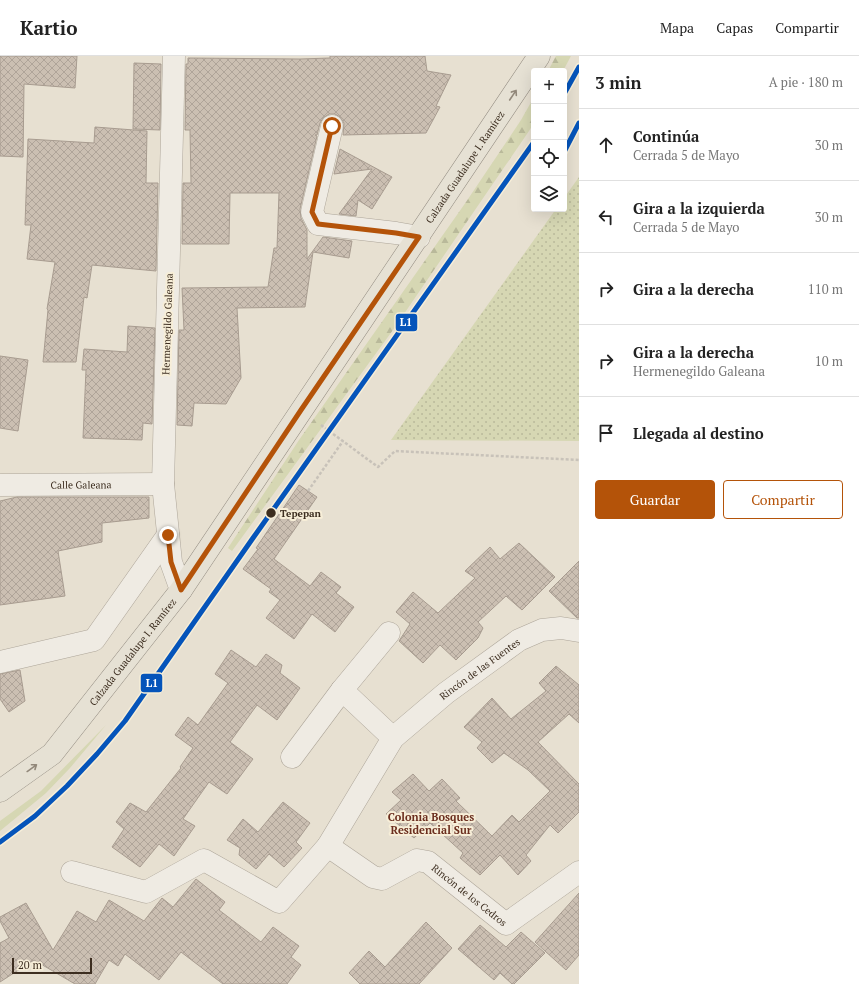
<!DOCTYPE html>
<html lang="es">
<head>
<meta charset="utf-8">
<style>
  body { margin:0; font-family:"PT Serif",serif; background:#f2f2f2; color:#222 }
  .controls { position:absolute; right:12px; top:12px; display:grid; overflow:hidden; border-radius:4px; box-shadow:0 4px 16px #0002 }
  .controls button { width:36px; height:36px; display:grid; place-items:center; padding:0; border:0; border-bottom:1px solid #e0e0e0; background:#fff; color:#222; font:20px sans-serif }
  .scale { position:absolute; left:12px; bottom:10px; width:80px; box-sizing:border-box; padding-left:4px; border:2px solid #3d2e20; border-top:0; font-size:11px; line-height:14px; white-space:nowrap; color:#3d2e20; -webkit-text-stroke:3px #f7eed8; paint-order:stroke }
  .stop { position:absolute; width:12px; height:12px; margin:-9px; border:3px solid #b45309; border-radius:50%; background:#fff }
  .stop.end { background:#b45309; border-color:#fff; box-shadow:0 1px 4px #0008 }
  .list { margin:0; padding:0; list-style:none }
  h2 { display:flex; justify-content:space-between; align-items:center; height:52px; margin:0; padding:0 16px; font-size:17px }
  h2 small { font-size:13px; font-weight:400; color:#767676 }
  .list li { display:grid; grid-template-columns:26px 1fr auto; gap:12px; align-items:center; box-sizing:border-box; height:72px; padding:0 16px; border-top:1px solid #e0e0e0 }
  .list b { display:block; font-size:15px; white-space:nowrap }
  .list p { margin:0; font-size:13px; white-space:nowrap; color:#767676 }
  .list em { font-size:13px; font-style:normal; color:#767676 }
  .actions { display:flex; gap:8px; padding:12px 16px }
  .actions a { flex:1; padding:9px 0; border:1px solid #b45309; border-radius:4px; text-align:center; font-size:14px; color:#b45309 }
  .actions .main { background:#b45309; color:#fff }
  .icon { flex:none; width:22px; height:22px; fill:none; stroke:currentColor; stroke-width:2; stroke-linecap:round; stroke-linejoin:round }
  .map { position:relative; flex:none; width:579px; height:928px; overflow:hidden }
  header { display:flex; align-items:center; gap:24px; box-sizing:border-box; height:56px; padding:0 20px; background:#fff; border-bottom:1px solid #e0e0e0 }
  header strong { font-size:19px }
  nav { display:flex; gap:22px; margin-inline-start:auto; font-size:14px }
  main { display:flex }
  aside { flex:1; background:#fff }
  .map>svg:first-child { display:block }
  .grass { fill:#d6d7b3 }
  .forest { fill:url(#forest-firs) }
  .park { fill:url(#park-dots) }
  .building { fill:url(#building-cross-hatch); stroke:#a89c90 }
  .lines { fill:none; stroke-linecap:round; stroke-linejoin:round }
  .minor-casing { stroke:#ada599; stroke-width:23 }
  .major-casing { stroke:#928b80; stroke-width:23 }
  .path { stroke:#c8c2b9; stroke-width:2.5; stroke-dasharray:3 2; stroke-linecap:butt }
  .minor { stroke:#efebe3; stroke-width:22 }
  .major { stroke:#e6e1d4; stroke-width:22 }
  .rail-1-casing { stroke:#f7eed8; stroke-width:8 }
  .rail-1 { stroke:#0554ba; stroke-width:5 }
  .oneway { stroke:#92887a }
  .route { stroke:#b45309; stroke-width:5 }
  .stop-dot { fill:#3d2e20; stroke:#f7eed8; stroke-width:1.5 }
  .labels { text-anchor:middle; stroke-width:4; stroke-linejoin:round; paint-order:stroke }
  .street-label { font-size:10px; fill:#3d2e20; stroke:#f7eed8 }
  .stop-label { font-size:10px; font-weight:bold; fill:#3d2e20; stroke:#f7eed8; text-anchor:start }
  .neighbourhood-label { font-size:11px; font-weight:bold; fill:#6b2e1e; stroke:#f7eed8 }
  .line-badge { stroke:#f7eed8; stroke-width:1.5 }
  .badge-label { font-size:11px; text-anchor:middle; font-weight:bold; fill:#fff }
</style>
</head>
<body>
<header>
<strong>Kartio</strong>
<nav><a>Mapa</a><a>Capas</a><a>Compartir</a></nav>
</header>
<main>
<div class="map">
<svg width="579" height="928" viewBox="0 0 579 928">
  <defs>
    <pattern id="forest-firs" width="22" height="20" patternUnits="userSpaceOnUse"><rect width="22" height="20" fill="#d6d7b3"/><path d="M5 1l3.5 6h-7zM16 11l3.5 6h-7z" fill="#b9b99a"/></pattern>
    <pattern id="park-dots" width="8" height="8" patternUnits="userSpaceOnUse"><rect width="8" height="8" fill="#d6d7b3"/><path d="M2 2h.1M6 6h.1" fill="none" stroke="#b9b99a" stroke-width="1.8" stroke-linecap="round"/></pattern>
    <pattern id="building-cross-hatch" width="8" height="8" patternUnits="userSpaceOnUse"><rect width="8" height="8" fill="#cbbfb2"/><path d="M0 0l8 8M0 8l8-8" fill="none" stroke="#afa499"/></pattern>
  </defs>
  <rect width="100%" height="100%" fill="#e7e0d1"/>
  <polygon class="grass" points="106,669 70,712 46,737 0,775 0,765 41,735"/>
  <g class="forest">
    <polygon points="556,0 571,0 563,15 548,15"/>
    <polygon points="534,41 534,67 529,75 393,274 232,495 228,492 299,384 466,146 521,64"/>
  </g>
  <polygon class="park" points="579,121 579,385 391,384 556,153 564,153 564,142"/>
  <g class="building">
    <polygon points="0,0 77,0 75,32 24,28 23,101 0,100"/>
    <polygon points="330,0 425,0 427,15 451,19 436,50 440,51 426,77 343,79 344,67 340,61 335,58 329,58 323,62 320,67 317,79 315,79 317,80 300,153 301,162 307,174 307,203 323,181 352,185 349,202 313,196 305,251 237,252 241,322 226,348 194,347 192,370 177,369 179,274 184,274 182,232 268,231 274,192 277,192 279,137 230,137 229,188 182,188 183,127 191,127 190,74 185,74 186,8 188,8 188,2 300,3 330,2"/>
    <polygon points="134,7 161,8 160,74 133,73"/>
    <polygon points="95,71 147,75 146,127 158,127 156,215 92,209 87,242 84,241 76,306 43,306 48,254 47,253 55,206 27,203 31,169 25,169 28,83 94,87"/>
    <polygon points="340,93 392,121 372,153 358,144 356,160 339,158 372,113 334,118"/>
    <polygon points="128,270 155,272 152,368 143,367 142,384 83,382 86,314 82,314 84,293 127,296"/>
    <polygon points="0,300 28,304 18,375 0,372"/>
    <polygon points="299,429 317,441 274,503 310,530 321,516 341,531 336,537 354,551 335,576 312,558 294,583 266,562 280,544 269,536 271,533 243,513 258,493 256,492"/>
    <polygon points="17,441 149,441 149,462 102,467 102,486 58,495 65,540 0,549 0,445"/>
    <polygon points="519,487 555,521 522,554 506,540 478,566 483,572 478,582 456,604 440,589 423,607 399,585 410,568 396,556 413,536 438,557 475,522 465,515 490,491 500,503"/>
    <polygon points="579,505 579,562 577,562 549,535"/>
    <polygon points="231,594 256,611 266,598 282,609 280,617 300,632 277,664 257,649 230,686 253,703 227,738 209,726 183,763 195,770 174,800 159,788 140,811 112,791 124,773 116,766 130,747 146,756 181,712 180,711 193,692 175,679 188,661 198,669 228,627 215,618"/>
    <polygon points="556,610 579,629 579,667 569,658 538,686 579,728 579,756 558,777 550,769 526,799 531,805 518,819 500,799 480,819 460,802 463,797 430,767 414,782 386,758 401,744 392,736 413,718 429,735 442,723 460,742 456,745 492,780 512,759 519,766 550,735 528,714 504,697 492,707 477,692 482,686 464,671 492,642 511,663 546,635 539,627"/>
    <polygon points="20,614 25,645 9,656 0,643 0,618"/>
    <polygon points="283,746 310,767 296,786 302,792 284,811 269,798 256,813 239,799 240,792 227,784 243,763 258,776"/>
    <polygon points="196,823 225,846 219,854 261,886 273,871 299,890 291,901 301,909 287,928 223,928 181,896 159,924 125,898 118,910 109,904 95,928 75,928 34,904 0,926 0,887 9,882 0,865 0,861 26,847 53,894 77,855 96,866 109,844 144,865 162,842 173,851"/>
    <polygon points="579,837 579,899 566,914 535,886"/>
    <polygon points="426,866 452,892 419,928 360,928 349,917 369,895 385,911"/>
    <polygon points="480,869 506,891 521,876 545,897 514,928 512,928 500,917 494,924 458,893"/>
  </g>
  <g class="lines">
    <g class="minor-casing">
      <g id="minor">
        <polyline points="174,0 163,428 171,506 181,534"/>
        <polyline points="332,70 312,156 318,168 396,177 419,181"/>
        <path id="s1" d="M0,429l163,-1"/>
        <polyline points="0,606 94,584 168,479"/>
        <polyline points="342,634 393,682"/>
        <polyline points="292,701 342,634 389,577"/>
        <path id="s2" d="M328,790l65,-108 53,-45 73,-53 23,-10 19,-2 18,3"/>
        <path id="s3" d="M72,816l74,20 58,-32 75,42 49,-56 45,31 9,2 35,-19 11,2 78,62 73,-52"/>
      </g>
    </g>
    <g class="major-casing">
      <g id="major">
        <path id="s4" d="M0,735l52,-37 129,-164 358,-534"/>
      </g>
    </g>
    <g class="path">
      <polyline points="321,369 378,411 395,395 579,404"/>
      <polyline points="308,435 343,385"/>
    </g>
    <use href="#minor" class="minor"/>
    <use href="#major" class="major"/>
    <g class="rail-1-casing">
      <g id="rail-1">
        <polyline points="564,38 579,11"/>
        <polyline points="564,96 579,67"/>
        <polyline points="0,786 35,760 67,730 97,698 125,665 253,482 534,86"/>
      </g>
    </g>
    <use href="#rail-1" class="rail-1"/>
  </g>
  <defs><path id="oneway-shaft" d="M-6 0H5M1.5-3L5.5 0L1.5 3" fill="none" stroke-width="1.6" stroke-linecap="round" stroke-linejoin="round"/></defs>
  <g class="oneway">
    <use href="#oneway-shaft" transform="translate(513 39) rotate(-56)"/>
    <use href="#oneway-shaft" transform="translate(32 712) rotate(-36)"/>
  </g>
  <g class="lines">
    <polyline class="route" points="168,479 171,506 181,534 301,354 419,181 396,177 318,168 312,156 332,70"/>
  </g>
  <circle class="stop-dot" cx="271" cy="457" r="5.5"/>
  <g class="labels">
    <g class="street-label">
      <text dy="4" stroke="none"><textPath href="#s4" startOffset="782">Calzada Guadalupe I. Ramírez</textPath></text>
      <text transform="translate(167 268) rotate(-88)" y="4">Hermenegildo Galeana</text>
      <text dy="4" stroke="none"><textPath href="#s1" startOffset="81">Calle Galeana</textPath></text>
      <text dy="4" stroke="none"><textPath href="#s4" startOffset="194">Calzada Guadalupe I. Ramírez</textPath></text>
      <text dy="4" stroke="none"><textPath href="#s2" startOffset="237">Rincón de las Fuentes</textPath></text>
      <text dy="4" stroke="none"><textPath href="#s3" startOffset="471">Rincón de los Cedros</textPath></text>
    </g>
    <g class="stop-label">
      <text x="280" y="461">Tepepan</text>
    </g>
    <g class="neighbourhood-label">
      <text x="431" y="765">Colonia Bosques<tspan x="431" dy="13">Residencial Sur</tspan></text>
    </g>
  </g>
  <g class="line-badge">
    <rect x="395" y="257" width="23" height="19" rx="4" fill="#0554ba"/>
    <rect x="140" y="617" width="23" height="20" rx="4" fill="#0554ba"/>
  </g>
  <g class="badge-label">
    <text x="406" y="270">L1</text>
    <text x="152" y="631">L1</text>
  </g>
</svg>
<div class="controls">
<button>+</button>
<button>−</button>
<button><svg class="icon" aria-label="locate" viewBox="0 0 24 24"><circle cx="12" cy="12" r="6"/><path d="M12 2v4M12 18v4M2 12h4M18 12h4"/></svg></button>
<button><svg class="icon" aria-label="layers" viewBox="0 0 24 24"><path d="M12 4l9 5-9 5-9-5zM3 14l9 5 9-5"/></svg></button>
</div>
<div class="scale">20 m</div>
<div class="stop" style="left:332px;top:70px"></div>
<div class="stop end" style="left:168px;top:479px"></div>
</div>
<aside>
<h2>3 min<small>A pie · 180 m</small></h2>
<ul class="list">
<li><svg class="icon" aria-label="ahead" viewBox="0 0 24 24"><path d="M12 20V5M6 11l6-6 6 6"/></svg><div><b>Continúa</b><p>Cerrada 5 de Mayo</p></div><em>30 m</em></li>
<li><svg class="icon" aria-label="left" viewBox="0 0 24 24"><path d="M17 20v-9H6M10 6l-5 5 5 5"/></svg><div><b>Gira a la izquierda</b><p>Cerrada 5 de Mayo</p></div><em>30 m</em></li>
<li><svg class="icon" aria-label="right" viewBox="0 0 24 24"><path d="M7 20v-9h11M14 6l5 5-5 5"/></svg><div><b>Gira a la derecha</b></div><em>110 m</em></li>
<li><svg class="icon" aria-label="right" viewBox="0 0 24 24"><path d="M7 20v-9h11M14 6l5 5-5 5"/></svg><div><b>Gira a la derecha</b><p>Hermenegildo Galeana</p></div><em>10 m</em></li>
<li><svg class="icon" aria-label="arrive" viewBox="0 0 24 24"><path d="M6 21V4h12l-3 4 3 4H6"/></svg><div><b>Llegada al destino</b></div></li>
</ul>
<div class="actions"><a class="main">Guardar</a><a>Compartir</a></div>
</aside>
</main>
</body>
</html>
